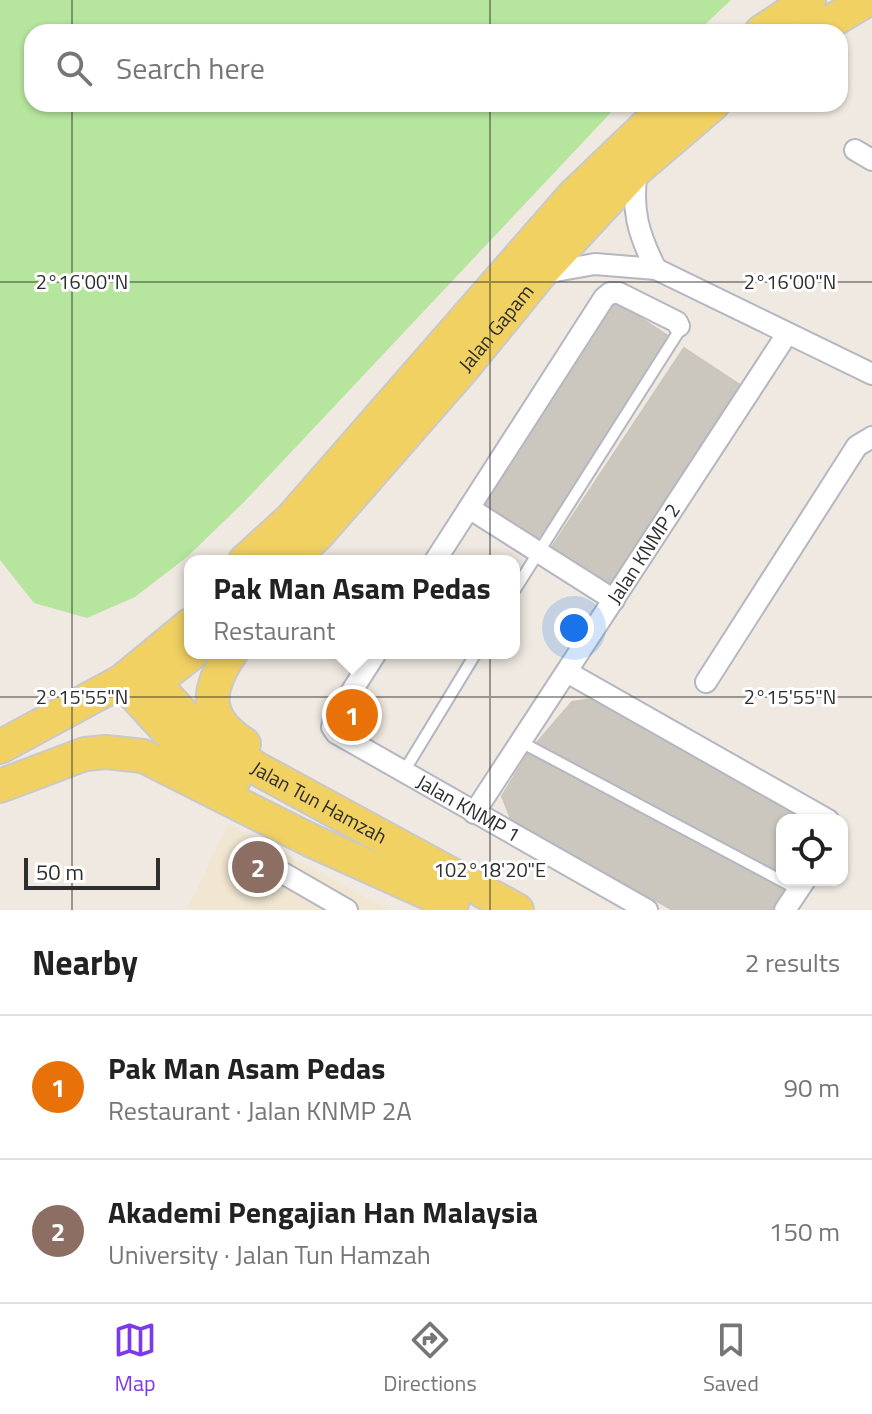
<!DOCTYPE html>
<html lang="en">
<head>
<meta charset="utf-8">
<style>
  body { margin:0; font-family:"Titillium Web",sans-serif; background:#f2f2f2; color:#222 }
  .controls { position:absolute; right:24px; bottom:24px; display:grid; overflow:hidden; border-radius:16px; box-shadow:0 2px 6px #0004 }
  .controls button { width:72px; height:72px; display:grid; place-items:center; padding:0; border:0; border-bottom:2px solid #e0e0e0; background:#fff; color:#222; font:40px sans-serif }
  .scale { position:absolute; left:24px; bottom:20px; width:136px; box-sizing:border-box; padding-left:8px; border:4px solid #2e2e2e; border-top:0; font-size:22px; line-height:28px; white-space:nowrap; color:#2e2e2e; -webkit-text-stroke:6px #fff; paint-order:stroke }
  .you { position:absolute; left:574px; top:628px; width:28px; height:28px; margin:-20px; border:6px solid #fff; border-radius:50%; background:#1a73e8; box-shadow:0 0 0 12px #1a73e833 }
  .badge { display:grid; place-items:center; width:52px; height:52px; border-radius:50%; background:#7c3aed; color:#fff; font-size:26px; font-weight:700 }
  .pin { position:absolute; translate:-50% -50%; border:4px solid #fff; box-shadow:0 2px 8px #0006 }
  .popup { position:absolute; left:184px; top:555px; width:336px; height:104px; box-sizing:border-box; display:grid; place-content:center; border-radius:16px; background:#fff; filter:drop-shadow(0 2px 6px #0005); font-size:26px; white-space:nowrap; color:#767676 }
  .popup b { font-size:30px; color:#222 }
  .popup::after { content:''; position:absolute; left:50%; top:100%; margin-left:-16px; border:16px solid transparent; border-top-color:#fff }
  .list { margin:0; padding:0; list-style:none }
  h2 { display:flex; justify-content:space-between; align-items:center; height:104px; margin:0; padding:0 32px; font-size:34px }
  h2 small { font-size:26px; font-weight:400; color:#767676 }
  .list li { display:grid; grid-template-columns:52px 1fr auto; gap:24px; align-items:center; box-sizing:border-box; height:144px; padding:0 32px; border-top:2px solid #e0e0e0 }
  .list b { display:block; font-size:30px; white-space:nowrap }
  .list p { margin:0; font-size:26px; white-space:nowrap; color:#767676 }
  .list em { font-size:26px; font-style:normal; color:#767676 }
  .icon { flex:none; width:44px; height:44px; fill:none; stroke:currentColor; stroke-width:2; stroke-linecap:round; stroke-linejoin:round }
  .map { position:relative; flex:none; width:872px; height:910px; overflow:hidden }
  .search { position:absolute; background:#fff; box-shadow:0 2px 6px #0004; left:24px; right:24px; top:24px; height:88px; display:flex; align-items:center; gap:20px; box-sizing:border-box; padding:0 28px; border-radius:24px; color:#767676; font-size:30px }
  .sheet { height:392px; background:#fff }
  nav { display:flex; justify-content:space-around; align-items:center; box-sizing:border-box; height:112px; border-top:2px solid #e0e0e0; background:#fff; font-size:22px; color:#767676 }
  nav a { display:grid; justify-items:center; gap:4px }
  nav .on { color:#7c3aed }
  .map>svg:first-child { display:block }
  .education { fill:#f0e6d1 }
  .green { fill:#b6e59e }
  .building { fill:#cbc7bf; stroke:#cbc5ba; stroke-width:2 }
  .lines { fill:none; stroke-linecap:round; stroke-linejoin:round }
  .lane-casing { stroke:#b4b7c1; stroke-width:14 }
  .street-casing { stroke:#b4b7c1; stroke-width:24 }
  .primary-casing { stroke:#c9c9c9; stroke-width:36 }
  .lane { stroke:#fff; stroke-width:10 }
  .street { stroke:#fff; stroke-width:20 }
  .primary { stroke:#f2d163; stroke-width:32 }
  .ticks { fill:none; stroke:#2e2e2e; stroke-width:2; stroke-opacity:0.45 }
  .labels { text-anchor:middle; stroke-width:6; stroke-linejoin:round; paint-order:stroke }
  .street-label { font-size:20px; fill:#2e2e2e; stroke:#fff }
  .ticks-label { font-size:20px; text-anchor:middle; fill:#2e2e2e; stroke:#fff; stroke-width:6; stroke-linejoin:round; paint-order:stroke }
</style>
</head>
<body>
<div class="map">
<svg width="872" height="910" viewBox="0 0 872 910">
  <rect width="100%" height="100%" fill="#efe9e1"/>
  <polygon class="education" points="228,824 390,910 187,910"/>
  <polygon class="green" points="0,0 731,0 697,32 32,32 32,104 619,104 244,502 187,557 135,597 87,618 34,603 0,560"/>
  <g class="building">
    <polygon points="615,301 671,338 537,540 481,503"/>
    <polygon points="684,348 740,385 607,587 550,550"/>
    <polygon points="597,698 815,820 782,820 782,876 534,746 572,702"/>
    <polygon points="529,752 790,893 774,910 673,910 512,822 502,796"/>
  </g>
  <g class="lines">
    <g class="lane-casing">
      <g id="lane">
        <polyline points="514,591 679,331 679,326"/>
        <polyline points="521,742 799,890"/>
        <polyline points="403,773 476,653"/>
      </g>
    </g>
    <g class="street-casing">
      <g id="street">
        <polyline points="855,150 872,160"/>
        <path d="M637,169c-6,40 1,65 19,100"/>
        <polyline points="544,273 595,264 656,269 872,374"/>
        <polyline points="469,508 614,600"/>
        <polyline points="435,561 604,298 610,293 619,293 677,322 679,326"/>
        <path id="s1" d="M376,653l-42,66 -2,8 4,6 311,177"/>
        <polyline points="567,672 828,820"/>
        <polyline points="706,682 857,446 872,437"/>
        <path id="s2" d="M474,813l313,-479"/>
        <polyline points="255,857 347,910"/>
        <polyline points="785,910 805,880"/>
      </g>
    </g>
    <g class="primary-casing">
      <g id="primary">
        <polyline points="761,32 809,0"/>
        <polyline points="813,32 867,0"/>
        <polyline points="245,561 291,519 573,196 669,104"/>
        <path id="s3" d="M289,561l30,-28 146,-167 75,-92 97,-105 76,-65"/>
        <path d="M231,653c-25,37 -28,65 13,91"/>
        <path id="s4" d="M140,668l51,55 65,45 261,142"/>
        <polyline points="122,681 177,741 234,780"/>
        <polyline points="138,695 192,653"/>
        <polyline points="0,747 122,681 190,625"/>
        <polyline points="0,786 85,754 106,752 143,756 310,840 452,904"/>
      </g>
    </g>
    <use href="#lane" class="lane"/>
    <use href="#street" class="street"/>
    <use href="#primary" class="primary"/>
  </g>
  <path class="ticks" d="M72,0v32M490,0v32M72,104v806M490,104v806M0,282h872M0,697h872"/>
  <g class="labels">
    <g class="street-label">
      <text dy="7" stroke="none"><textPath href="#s3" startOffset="312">Jalan Gapam</textPath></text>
      <text dy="7" stroke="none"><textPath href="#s2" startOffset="310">Jalan KNMP 2</textPath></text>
      <text dy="7" stroke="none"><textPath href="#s4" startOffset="226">Jalan Tun Hamzah</textPath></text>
      <text dy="7" stroke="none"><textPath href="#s1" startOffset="246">Jalan KNMP 1</textPath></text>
    </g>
  </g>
  <g class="ticks-label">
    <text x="82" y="289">2°16'00"N</text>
    <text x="790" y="289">2°16'00"N</text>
    <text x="82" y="704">2°15'55"N</text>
    <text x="790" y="704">2°15'55"N</text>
    <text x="490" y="877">102°18'20"E</text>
  </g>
</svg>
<div class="controls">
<button><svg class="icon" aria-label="locate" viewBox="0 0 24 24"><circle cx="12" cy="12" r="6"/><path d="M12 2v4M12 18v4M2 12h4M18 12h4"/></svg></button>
</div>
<div class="scale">50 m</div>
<div class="you"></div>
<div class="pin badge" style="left:352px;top:715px;background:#e8710a">1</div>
<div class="popup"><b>Pak Man Asam Pedas</b>Restaurant</div>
<div class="pin badge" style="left:258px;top:867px;background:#8d6e63">2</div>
<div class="search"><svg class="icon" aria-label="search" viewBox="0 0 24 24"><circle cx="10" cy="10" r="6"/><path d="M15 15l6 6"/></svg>Search here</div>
</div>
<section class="sheet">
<h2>Nearby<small>2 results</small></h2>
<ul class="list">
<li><span class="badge" style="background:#e8710a">1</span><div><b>Pak Man Asam Pedas</b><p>Restaurant · Jalan KNMP 2A</p></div><em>90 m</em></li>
<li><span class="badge" style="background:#8d6e63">2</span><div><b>Akademi Pengajian Han Malaysia</b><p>University · Jalan Tun Hamzah</p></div><em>150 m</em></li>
</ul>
</section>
<nav>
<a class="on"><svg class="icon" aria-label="map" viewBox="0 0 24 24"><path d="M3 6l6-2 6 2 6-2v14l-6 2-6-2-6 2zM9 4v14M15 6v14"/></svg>Map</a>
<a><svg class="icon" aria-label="directions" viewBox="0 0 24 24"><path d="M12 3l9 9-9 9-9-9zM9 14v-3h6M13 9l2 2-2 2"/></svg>Directions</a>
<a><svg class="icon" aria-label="saved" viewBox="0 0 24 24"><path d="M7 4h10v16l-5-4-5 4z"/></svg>Saved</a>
</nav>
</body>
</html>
